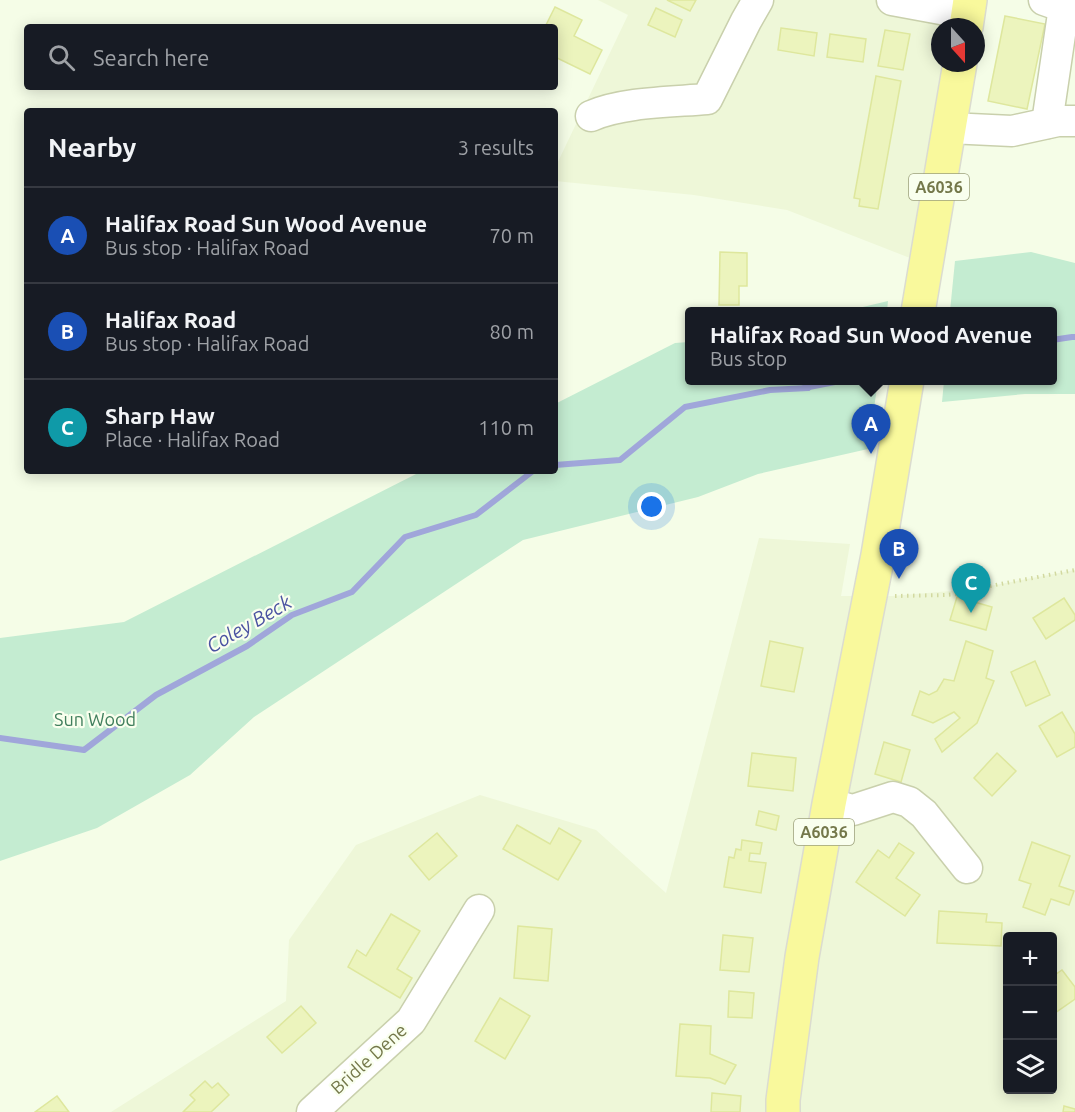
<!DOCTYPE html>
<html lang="en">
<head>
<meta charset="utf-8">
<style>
  body { margin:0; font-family:Ubuntu,sans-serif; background:#242831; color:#f1f3f6 }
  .controls { position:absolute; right:18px; bottom:18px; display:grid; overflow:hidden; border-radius:6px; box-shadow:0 3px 15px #0003 }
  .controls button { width:54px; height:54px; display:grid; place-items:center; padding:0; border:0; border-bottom:2px solid #363941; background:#171b24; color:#f1f3f6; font:30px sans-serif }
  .compass { position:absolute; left:931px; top:18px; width:54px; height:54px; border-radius:50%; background:#171b24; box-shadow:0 3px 15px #0003; rotate:159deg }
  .you { position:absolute; left:652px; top:507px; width:21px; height:21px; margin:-15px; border:4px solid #fff; border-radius:50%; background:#1a73e8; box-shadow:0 0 0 9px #1a73e833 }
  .badge { display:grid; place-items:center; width:39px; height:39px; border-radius:50%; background:#d93025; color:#fff; font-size:20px; font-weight:700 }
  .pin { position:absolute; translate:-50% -50px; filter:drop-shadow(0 2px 3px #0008) }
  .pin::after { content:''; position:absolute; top:32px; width:21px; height:18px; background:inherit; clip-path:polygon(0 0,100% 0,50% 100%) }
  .popup { position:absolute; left:685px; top:307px; width:372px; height:78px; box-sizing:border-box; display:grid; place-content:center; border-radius:6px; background:#171b24; filter:drop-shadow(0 2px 4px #0005); font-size:20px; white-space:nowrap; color:#9ea1a6 }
  .popup b { font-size:22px; color:#f1f3f6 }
  .popup::after { content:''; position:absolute; left:50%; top:100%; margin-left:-12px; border:12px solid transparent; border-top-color:#171b24 }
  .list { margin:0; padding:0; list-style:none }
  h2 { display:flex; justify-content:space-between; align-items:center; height:78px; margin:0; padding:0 24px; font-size:26px }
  h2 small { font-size:20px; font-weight:400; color:#9ea1a6 }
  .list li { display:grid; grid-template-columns:39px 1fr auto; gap:18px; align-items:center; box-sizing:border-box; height:96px; padding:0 24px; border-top:2px solid #363941 }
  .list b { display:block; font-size:22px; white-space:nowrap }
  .list p { margin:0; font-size:20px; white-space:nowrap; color:#9ea1a6 }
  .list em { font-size:20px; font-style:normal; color:#9ea1a6 }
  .icon { flex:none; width:33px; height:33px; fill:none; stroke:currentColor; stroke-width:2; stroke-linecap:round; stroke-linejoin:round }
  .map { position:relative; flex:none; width:1075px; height:1112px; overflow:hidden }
  .search { position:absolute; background:#171b24; box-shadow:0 3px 15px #0003; left:24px; top:24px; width:534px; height:66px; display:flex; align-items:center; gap:15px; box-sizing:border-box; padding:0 21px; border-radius:6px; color:#9ea1a6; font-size:22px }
  .panel { position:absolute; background:#171b24; box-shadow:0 3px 15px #0003; left:24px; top:108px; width:534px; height:366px; border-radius:6px }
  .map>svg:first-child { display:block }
  .residential { fill:#eef7d8; fill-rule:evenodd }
  .green { fill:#c4ecd1 }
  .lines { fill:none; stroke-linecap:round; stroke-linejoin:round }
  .stream { stroke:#a0a6da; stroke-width:6 }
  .building { fill:#ecf4bd; stroke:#dee79d; stroke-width:1.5 }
  .minor-casing { stroke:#c9d0ac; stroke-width:33 }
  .highway-casing { stroke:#dbdcd0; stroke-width:36 }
  .path { stroke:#d2d9a0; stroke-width:4; stroke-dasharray:1.5 4.5; stroke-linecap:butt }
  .minor { stroke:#fff; stroke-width:30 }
  .highway { stroke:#f9f99c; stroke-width:33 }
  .labels { text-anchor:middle; stroke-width:4.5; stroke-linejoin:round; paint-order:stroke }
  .shield { fill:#f9ffee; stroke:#9ca07b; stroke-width:1.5 }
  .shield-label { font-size:16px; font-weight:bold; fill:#74784a }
  .park-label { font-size:18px; fill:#417f5d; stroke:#f9ffee }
  .street-label { font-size:18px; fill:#74784a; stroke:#f9ffee }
  .water-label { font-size:20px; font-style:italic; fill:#4b53a2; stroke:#f9ffee }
</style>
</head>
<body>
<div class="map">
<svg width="1075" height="1112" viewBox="0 0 1075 1112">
  <rect width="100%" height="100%" fill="#f5fde7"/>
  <g class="residential">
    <polygon points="598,0 952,0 948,27 940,27 940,63 942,63 910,258 787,210 694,195 555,181 555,168 628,15"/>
    <path d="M759,538l91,6 -9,52h51l82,-7 101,-19v542h-964l175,-111 3,-61 67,-95 124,-50 116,35 70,63zM1008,936h44v154h-44z"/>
  </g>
  <g class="green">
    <polygon points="1031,252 1075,263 1075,394 1025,394 942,402 944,381 1052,380 1052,312 950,311 955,261"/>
    <polygon points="888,301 887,311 846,311"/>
    <polygon points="689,342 690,380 878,381 868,449 758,474 698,497 523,540 254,717 190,775 97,828 0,861 0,638 124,622 422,471 555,471 555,404 675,343"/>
  </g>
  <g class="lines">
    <g class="stream">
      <polyline points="1052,340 1072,337 1075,337"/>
      <polyline points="804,388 845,380"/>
      <polyline points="555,465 620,460 685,407 770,390 808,388"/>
      <polyline points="0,738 84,750 156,695 247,646 292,615 352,592 405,537 476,515 533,471"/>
    </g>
  </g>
  <g class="building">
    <polygon points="667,0 696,0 690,11"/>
    <polygon points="555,7 582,20 574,36 602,50 590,74 555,57 555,27 545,27"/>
    <polygon points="656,8 682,20 675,37 648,25"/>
    <polygon points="1005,16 1045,24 1027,109 988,101"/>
    <polygon points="781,28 817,33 814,56 778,50"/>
    <polygon points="885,30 910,34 903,70 878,66"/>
    <polygon points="830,34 866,39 863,62 827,57"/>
    <polygon points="876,76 901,81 878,209 859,206 860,199 854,198"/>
    <polygon points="720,252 747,253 747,286 739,286 739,305 719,305"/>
    <polygon points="957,597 992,607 986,630 950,620"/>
    <polygon points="1064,598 1075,615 1075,620 1046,639 1033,618"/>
    <polygon points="770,641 803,648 794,692 761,686"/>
    <polygon points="966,641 993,651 986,678 994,681 977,723 942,752 935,739 960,718 954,712 933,723 912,715 920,691 929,695 937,691 944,679 954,681"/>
    <polygon points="1035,661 1050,695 1026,706 1011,672"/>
    <polygon points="1062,712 1075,734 1075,747 1057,757 1039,726"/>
    <polygon points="884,742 910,750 901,782 875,774"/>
    <polygon points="752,753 796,758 793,791 748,786"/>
    <polygon points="997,753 1016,771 992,796 974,778"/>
    <polygon points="759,811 779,816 776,830 756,825"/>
    <polygon points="517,825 550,844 559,828 581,841 558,880 503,849"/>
    <polygon points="437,833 457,856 429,880 409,856"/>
    <polygon points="742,840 762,843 760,854 750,853 749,861 766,863 761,893 724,887 729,857 734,858 736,849 741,850"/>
    <polygon points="1032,842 1070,856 1059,886 1074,891 1069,905 1051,899 1045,915 1023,907 1031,884 1019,880"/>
    <polygon points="899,843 914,853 896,878 920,895 905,916 856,882 878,850 889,858"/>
    <polygon points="939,911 987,914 986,922 1002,923 1001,946 937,943"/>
    <polygon points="391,914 420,931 397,969 412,978 400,998 348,967 357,950 366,956"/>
    <polygon points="518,926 552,929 548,981 514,978"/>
    <polygon points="723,935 753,938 749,972 720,970"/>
    <polygon points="1062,970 1075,987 1075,999 1052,1015 1052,977"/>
    <polygon points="729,991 754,993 752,1018 728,1017"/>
    <polygon points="500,998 530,1016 505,1059 475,1041"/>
    <polygon points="301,1006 316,1023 282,1053 267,1037"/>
    <polygon points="680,1024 711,1026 710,1054 736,1065 725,1084 710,1078 676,1076"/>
    <polygon points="205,1081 212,1088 218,1083 229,1095 211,1112 183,1112 195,1100 190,1095"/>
    <polygon points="712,1093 741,1096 740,1112 711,1112"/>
    <polygon points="57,1096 69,1112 35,1112"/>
    <polygon points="1064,1106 1075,1109 1075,1112 1063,1112"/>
  </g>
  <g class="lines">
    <g class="minor-casing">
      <g id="minor">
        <polyline points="892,0 968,14"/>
        <polyline points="1044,0 1064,7 1047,123"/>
        <path d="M591,116c31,-14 81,-14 116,-17l39,-78 12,-21"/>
        <polyline points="949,128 1012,131 1058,121 1075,121"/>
        <polyline points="829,804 853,810 893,797 909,802 924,814 967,868"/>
        <polyline points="312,1112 411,1021 479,910"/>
      </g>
    </g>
    <g class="highway-casing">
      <g id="highway">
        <polyline points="966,27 970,0"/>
        <polyline points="918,312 960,63"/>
        <polyline points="783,1112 783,1100 802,957 829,804 878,555 907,380"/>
      </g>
    </g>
    <polyline class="path" points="895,596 945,595 958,594 974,589 1075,570"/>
    <use href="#minor" class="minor"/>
    <use href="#highway" class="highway"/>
  </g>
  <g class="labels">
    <g class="shield">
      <rect x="909" y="174" width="60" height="26" rx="4.5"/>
      <rect x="794" y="819" width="60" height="26" rx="4.5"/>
    </g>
    <g class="shield-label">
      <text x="939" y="193">A6036</text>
      <text x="824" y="838">A6036</text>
    </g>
    <g class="park-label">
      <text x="95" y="726">Sun Wood</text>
    </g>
    <g class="street-label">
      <text transform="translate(369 1059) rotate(-42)" y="6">Bridle Dene</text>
    </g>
    <g class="water-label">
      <text transform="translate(249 624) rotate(-30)" y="7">Coley Beck</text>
    </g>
  </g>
</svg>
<div class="controls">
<button>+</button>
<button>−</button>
<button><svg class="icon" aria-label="layers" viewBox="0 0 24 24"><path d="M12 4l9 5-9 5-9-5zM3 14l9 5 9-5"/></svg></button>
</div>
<svg class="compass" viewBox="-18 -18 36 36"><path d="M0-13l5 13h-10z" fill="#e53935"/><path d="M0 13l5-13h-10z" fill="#9ea1a6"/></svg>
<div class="you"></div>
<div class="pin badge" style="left:871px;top:454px;background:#1a4fb4">A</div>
<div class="popup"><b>Halifax Road Sun Wood Avenue</b>Bus stop</div>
<div class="pin badge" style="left:899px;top:579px;background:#1a4fb4">B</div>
<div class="pin badge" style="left:971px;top:613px;background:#0f9aa8">C</div>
<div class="search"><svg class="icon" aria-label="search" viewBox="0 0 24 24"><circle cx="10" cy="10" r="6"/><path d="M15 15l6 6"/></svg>Search here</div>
<section class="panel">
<h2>Nearby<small>3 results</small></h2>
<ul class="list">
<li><span class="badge" style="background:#1a4fb4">A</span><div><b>Halifax Road Sun Wood Avenue</b><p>Bus stop · Halifax Road</p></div><em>70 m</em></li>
<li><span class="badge" style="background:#1a4fb4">B</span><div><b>Halifax Road</b><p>Bus stop · Halifax Road</p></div><em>80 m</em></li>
<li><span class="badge" style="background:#0f9aa8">C</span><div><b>Sharp Haw</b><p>Place · Halifax Road</p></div><em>110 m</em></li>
</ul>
</section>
</div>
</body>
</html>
